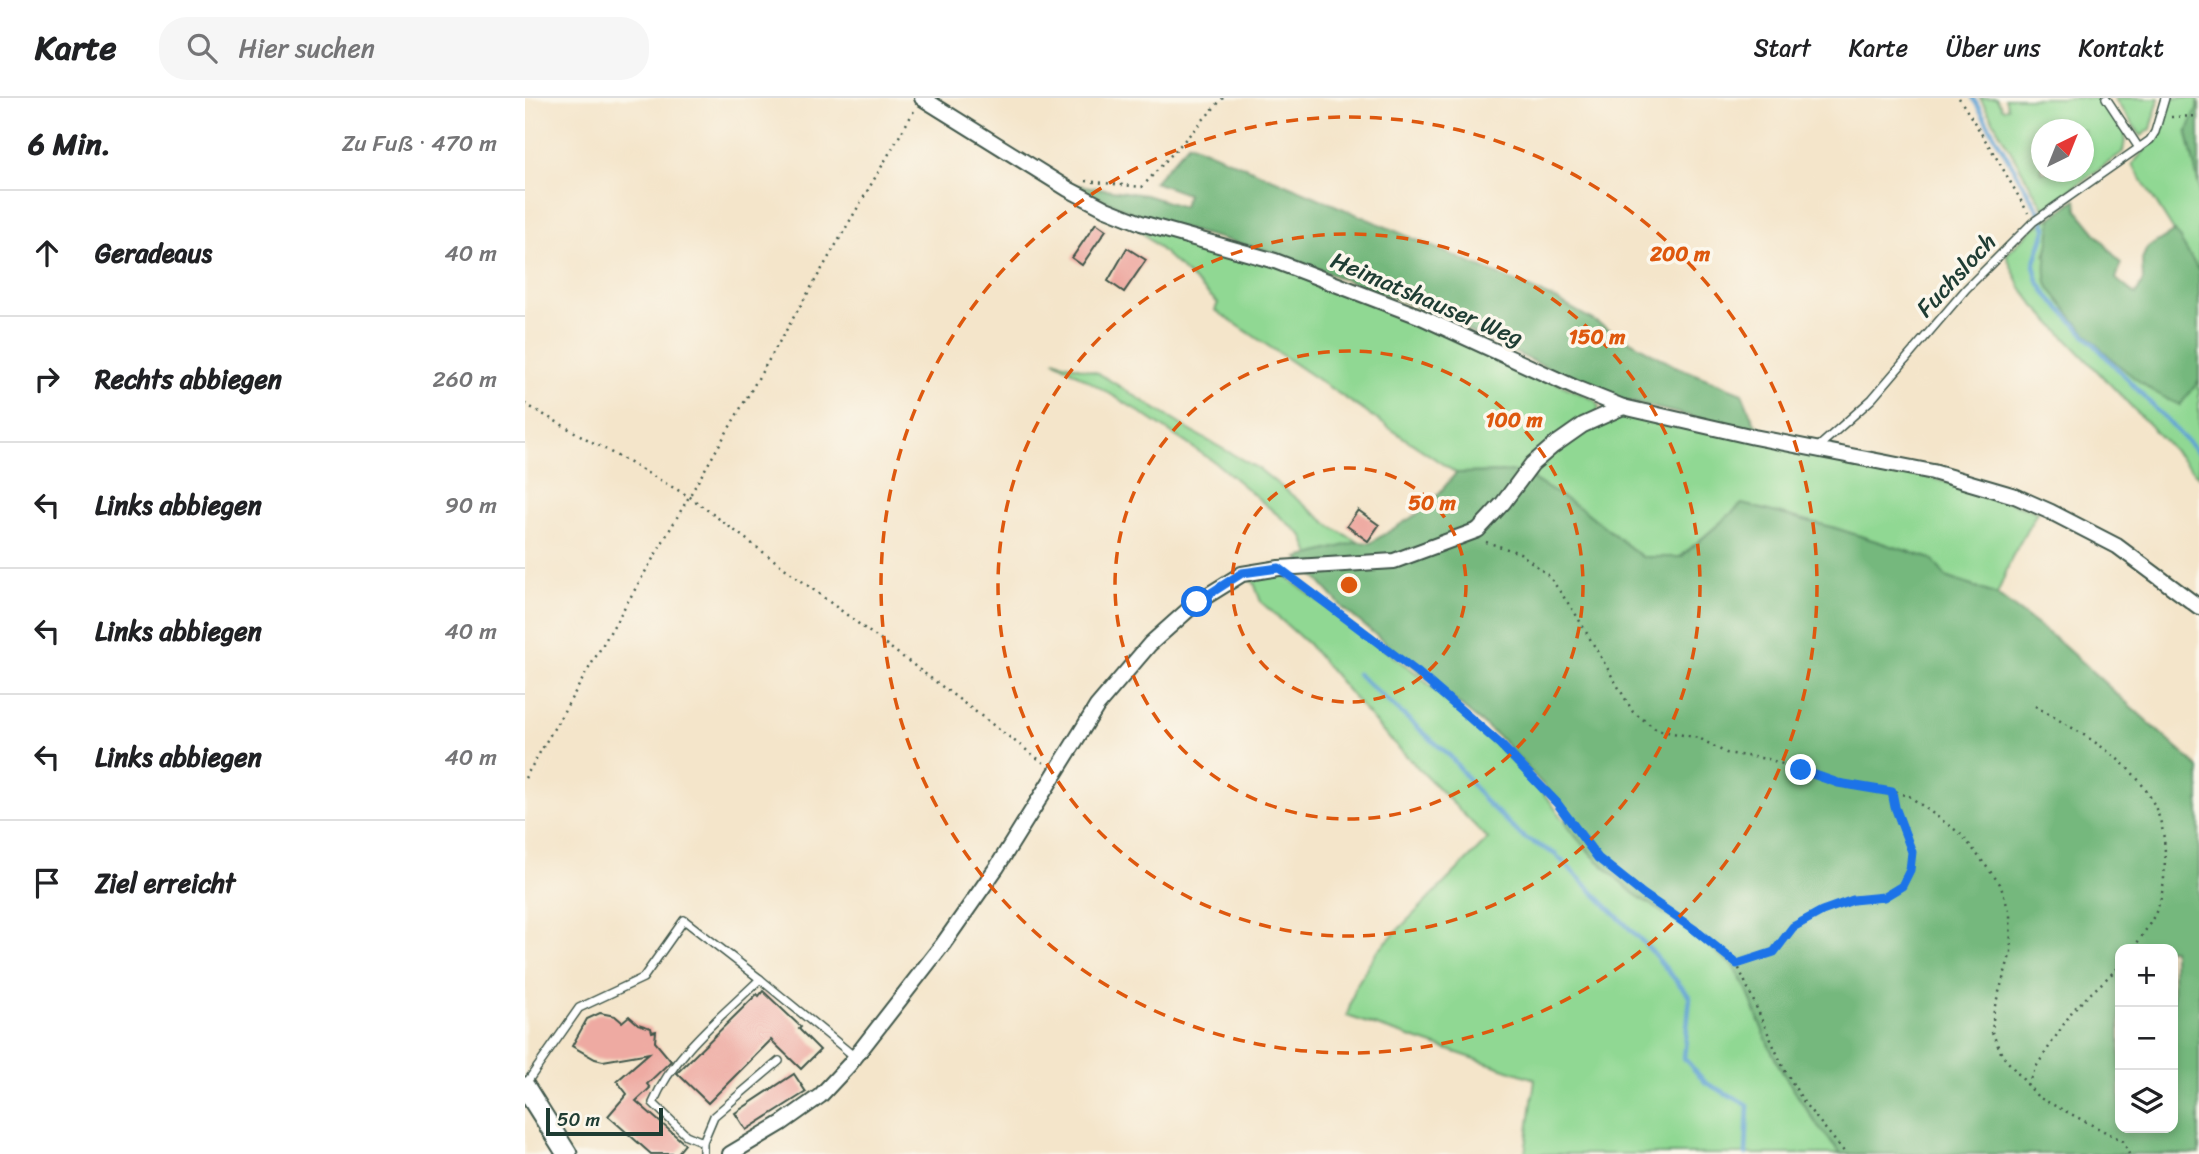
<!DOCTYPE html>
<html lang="de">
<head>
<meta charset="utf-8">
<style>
  body { margin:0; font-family:Sriracha,sans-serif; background:#f6f6f6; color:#202124 }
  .controls { position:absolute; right:21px; bottom:21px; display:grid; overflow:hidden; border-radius:14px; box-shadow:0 4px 10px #0003 }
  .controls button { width:63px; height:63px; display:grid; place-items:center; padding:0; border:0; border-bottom:2px solid #e0e0e0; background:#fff; color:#202124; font:35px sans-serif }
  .compass { position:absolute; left:1506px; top:21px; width:63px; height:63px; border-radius:50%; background:#fff; box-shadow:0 4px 10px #0003; rotate:43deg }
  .scale { position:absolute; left:21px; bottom:18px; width:117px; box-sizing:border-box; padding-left:7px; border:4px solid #1f3d34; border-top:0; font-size:19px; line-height:24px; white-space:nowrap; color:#1f3d34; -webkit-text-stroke:5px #fbf7ec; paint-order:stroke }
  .stop { position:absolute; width:21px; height:21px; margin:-16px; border:5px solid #1a73e8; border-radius:50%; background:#fff }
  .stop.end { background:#1a73e8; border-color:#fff; box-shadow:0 2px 7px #0008 }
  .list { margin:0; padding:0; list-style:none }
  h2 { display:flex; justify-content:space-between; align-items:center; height:91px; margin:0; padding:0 28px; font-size:30px }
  h2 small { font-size:23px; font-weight:400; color:#757577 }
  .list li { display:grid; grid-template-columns:46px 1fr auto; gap:21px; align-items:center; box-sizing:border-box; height:126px; padding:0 28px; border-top:2px solid #e0e0e0 }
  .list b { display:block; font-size:26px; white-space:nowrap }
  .list em { font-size:23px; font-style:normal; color:#757577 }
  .icon { flex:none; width:38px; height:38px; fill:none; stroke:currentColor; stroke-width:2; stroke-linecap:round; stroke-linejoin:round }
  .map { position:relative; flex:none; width:1674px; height:1056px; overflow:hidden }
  header { display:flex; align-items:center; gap:42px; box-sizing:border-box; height:98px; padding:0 35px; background:#fff; border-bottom:2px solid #e0e0e0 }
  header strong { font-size:33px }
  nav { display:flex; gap:38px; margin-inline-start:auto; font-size:24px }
  .search { width:490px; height:63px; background:#f6f6f6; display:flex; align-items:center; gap:18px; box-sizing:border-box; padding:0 24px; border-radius:28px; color:#757577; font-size:26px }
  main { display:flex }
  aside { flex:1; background:#fff }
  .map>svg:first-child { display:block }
  .green { fill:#90d893; stroke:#588a64; stroke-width:2; fill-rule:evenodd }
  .forest { fill:#74b87d; stroke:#4a7a58; stroke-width:2; fill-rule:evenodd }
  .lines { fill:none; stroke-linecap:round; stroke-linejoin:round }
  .stream { stroke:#5ea2d3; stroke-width:4.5 }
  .building { fill:#eeaaa2 }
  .service-casing { stroke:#3f564a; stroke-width:10 }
  .minor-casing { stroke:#3f564a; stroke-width:18 }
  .tertiary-casing { stroke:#3f564a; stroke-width:23 }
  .path { stroke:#3f564a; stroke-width:2.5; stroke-dasharray:2 5; stroke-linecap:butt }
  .service { stroke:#fff; stroke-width:7 }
  .minor { stroke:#fff; stroke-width:14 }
  .tertiary { stroke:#fff; stroke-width:19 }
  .route { stroke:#1a73e8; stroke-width:9 }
  .ring { fill:none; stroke:#de580e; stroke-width:3.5; stroke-dasharray:12 9 }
  .labels { text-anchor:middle; stroke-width:7; stroke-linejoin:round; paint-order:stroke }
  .street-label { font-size:24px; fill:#1f3d34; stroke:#fbf7ec }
  .centre { fill:#de580e; stroke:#fbf7ec; stroke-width:3.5 }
  .ring-label { font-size:21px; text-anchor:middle; font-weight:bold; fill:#de580e; stroke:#fbf7ec; stroke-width:7; stroke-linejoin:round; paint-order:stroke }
</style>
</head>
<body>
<header>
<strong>Karte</strong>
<div class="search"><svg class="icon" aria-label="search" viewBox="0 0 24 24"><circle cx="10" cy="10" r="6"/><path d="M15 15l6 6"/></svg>Hier suchen</div>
<nav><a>Start</a><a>Karte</a><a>Über uns</a><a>Kontakt</a></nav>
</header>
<main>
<aside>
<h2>6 Min.<small>Zu Fuß · 470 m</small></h2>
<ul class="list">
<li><svg class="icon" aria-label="ahead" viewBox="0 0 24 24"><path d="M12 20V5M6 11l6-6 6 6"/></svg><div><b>Geradeaus</b></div><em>40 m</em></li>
<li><svg class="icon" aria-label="right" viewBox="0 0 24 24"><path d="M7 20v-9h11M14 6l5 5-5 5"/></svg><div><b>Rechts abbiegen</b></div><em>260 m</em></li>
<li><svg class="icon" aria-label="left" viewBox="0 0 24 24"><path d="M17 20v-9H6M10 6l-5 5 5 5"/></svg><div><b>Links abbiegen</b></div><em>90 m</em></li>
<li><svg class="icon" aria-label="left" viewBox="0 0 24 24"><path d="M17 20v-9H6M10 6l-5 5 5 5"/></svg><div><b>Links abbiegen</b></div><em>40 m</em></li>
<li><svg class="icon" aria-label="left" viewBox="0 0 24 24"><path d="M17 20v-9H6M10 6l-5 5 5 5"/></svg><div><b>Links abbiegen</b></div><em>40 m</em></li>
<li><svg class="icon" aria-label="arrive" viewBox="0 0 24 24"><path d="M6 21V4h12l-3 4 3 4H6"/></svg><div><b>Ziel erreicht</b></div></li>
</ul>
</aside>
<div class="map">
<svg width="1674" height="1056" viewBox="0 0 1674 1056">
  <rect width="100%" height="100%" fill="#fbf7ec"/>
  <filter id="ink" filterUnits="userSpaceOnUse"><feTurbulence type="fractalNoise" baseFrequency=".0143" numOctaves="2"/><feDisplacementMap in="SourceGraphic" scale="14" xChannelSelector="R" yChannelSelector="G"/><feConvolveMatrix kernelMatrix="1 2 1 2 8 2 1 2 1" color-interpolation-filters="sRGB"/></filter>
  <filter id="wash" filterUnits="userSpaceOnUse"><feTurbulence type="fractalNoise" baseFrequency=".00686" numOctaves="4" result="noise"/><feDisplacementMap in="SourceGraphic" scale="28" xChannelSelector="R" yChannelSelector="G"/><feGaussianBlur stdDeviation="1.57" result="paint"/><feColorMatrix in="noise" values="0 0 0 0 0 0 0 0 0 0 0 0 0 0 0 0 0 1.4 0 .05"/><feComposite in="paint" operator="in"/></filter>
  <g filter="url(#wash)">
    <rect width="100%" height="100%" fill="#f4e5ca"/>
    <g class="green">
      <path d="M1455,0h16l7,11 5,-1 -3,-10h97l24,35 -3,19 -79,57zM1517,32h42v42h-42z"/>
      <polygon points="1589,0 1634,0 1626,31 1616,38"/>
      <polygon points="1644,0 1674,0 1671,16 1662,35 1674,88 1674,173 1607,66 1634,37"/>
      <polygon points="1526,120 1527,135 1520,158 1655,307 1674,283 1674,379 1509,207 1495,188 1481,157 1507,131"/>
      <polygon points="607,125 754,167 832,196 1070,302 1074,309 1071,316 996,374 931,375 690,212 693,205"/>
      <polygon points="529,262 573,275 666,333 734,371 807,429 833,444 785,457 778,438 691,365 610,311"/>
      <path d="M1110,318c134,27 274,47 402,96l-25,45 -15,38 -51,-18 -14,-18 -97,-31 -93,-24 -62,53h-38l-57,-46 -53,-32 9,-17 16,-17 51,-26z"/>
      <polygon points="752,472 891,575 976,651 1025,703 1043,730 1070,760 1108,795 1168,835 1208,868 1222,892 1244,948 1258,975 1292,1027 1315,1054 1313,1056 1000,1056 1010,981 822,918 830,890 851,854 963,741 857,633 783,546 736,504 729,485 721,478"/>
    </g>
    <g class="forest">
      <polygon points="1674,5 1674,88 1662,35"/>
      <polygon points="664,45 1030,201 1150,268 1217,295 1228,322 1239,336 1097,302 1055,285 897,211 750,155 618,120 545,86 621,97 658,109 662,96 629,84"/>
      <path d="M1551,101l1,11 44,54 -5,15 20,16 7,-15 -1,-21 5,-11 28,-17 24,40v110l-19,24c-44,-18 -90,-64 -118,-101 -5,-7 -14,-15 -15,-22 -5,-23 5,-42 4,-64z"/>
      <path d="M996,374l64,39 57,46h39l61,-53 93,24 97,31 14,18 51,18 59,44 143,129v386h-361l2,-2 -23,-27 -34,-52 -14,-27 -22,-56 -14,-24 -40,-33 -60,-40 -38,-35 -27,-30 -6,-22 -61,-67 -158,-131 -45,-50 60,-16 12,1 57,-35 29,-35zM1595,851h53v179h-53z"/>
    </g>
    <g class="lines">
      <g class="stream">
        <polyline points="1448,0 1513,112 1521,130 1509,167 1513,183 1523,198 1674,356"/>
        <polyline points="832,576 926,659 959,702 998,739 1030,756 1122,848 1165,899 1159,960 1181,985 1223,1007 1221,1056"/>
      </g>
    </g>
    <g id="blocks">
      <g class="building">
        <polygon points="571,125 581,132 557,167 547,160"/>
        <polygon points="602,150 621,162 599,194 583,183"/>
        <polygon points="833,412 854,427 843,443 822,428"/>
        <polygon points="238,893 276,929 274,931 295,952 276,971 246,942 183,1005 152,975 232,896 234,898"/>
        <polygon points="75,915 90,918 97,924 104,918 113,926 126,930 127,934 131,933 130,944 146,963 122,986 125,990 111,1003 160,1046 152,1056 126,1056 83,1018 102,996 92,983 124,955 78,963 70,961 47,948 62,921"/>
        <polygon points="269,976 281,994 221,1032 210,1015"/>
      </g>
    </g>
  </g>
  <g filter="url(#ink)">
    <use href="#blocks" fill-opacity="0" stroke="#3f564a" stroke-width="2"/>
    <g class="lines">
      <g class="service-casing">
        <g id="service">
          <polyline points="1581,0 1614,50"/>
          <polyline points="1292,350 1347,301 1441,191 1508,124 1625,42 1630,34 1640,0"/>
          <polyline points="0,987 54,910 118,880 159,822 235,881"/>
          <path d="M178,1044l-17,-7 -33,-32c21,-50 69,-87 107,-124l95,78"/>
          <polyline points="178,1056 178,1044 189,1018 254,963"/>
        </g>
      </g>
      <g class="minor-casing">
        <g id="minor">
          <polyline points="397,0 543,91 581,111 616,125 750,163 894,218 1053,291 1098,309 1229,339 1408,374 1490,398 1526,414 1592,448 1674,509"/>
          <polyline points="205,1056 257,1025 295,998 324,967 418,846 472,769 572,608 625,546 672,504 717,476 754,470 869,463 953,432 978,405 1007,366 1028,348 1058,327 1098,309"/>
        </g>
      </g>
      <g class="tertiary-casing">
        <polyline id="tertiary" points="0,989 42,1056"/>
      </g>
      <g class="path">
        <polyline points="1434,0 1474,64 1503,115"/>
        <polyline points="1646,19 1674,18"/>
        <polyline points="561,83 617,89 698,0"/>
        <polyline points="0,306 165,399 520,666"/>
        <polyline points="961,444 995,455 1024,478 1050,515 1108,614 1132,632 1174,640 1201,655 1243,661 1313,685 1349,689 1384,698 1437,737 1475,786 1485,816 1486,854 1469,911 1467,934 1477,957 1513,999 1598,1043 1604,1056"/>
        <polyline points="774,485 893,574 975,646 1032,705 1073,760 1118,796 1170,832 1212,866 1259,971 1280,1006 1321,1056"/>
        <path d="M1510,608c62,37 130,68 130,150 -1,47 -6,55 -32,93"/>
        <polyline points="0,680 389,13"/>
        <polyline points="1212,866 1249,854 1268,829 1297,813 1328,802 1359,799 1368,795 1376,788 1385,772 1387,754 1370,709 1367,694"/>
        <polyline points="1502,987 1511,969 1548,912 1595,868"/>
      </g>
      <use href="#service" class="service"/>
      <use href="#minor" class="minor"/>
      <use href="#tertiary" class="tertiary"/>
    </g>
  </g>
  <g class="lines" filter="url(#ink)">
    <polyline class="route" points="672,504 717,475 754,470 892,574 975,646 1032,705 1073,760 1118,796 1170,832 1212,866 1249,854 1268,829 1297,813 1328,802 1359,799 1377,788 1385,772 1387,754 1370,709 1367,694 1313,685 1276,672"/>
  </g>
  <g class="ring">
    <circle cx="824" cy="487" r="117"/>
    <circle cx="824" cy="487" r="234"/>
    <circle cx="824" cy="487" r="351"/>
    <circle cx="824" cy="487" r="468"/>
  </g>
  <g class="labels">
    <g class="street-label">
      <text transform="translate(1431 177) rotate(-47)" y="8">Fuchsloch</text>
      <text transform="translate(902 201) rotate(23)" y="8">Heimatshauser Weg</text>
    </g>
  </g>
  <circle cx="824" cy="487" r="10" class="centre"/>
  <g class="ring-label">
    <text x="1155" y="163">200 m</text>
    <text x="1072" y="246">150 m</text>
    <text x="989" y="329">100 m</text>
    <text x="907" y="412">50 m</text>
  </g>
</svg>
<div class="controls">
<button>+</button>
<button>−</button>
<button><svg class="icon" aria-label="layers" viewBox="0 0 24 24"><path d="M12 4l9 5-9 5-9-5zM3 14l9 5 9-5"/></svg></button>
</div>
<svg class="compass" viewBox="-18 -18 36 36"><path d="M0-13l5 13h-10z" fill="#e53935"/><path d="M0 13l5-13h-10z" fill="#757577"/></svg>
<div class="scale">50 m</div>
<div class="stop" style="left:672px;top:504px"></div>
<div class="stop end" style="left:1276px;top:672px"></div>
</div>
</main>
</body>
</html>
